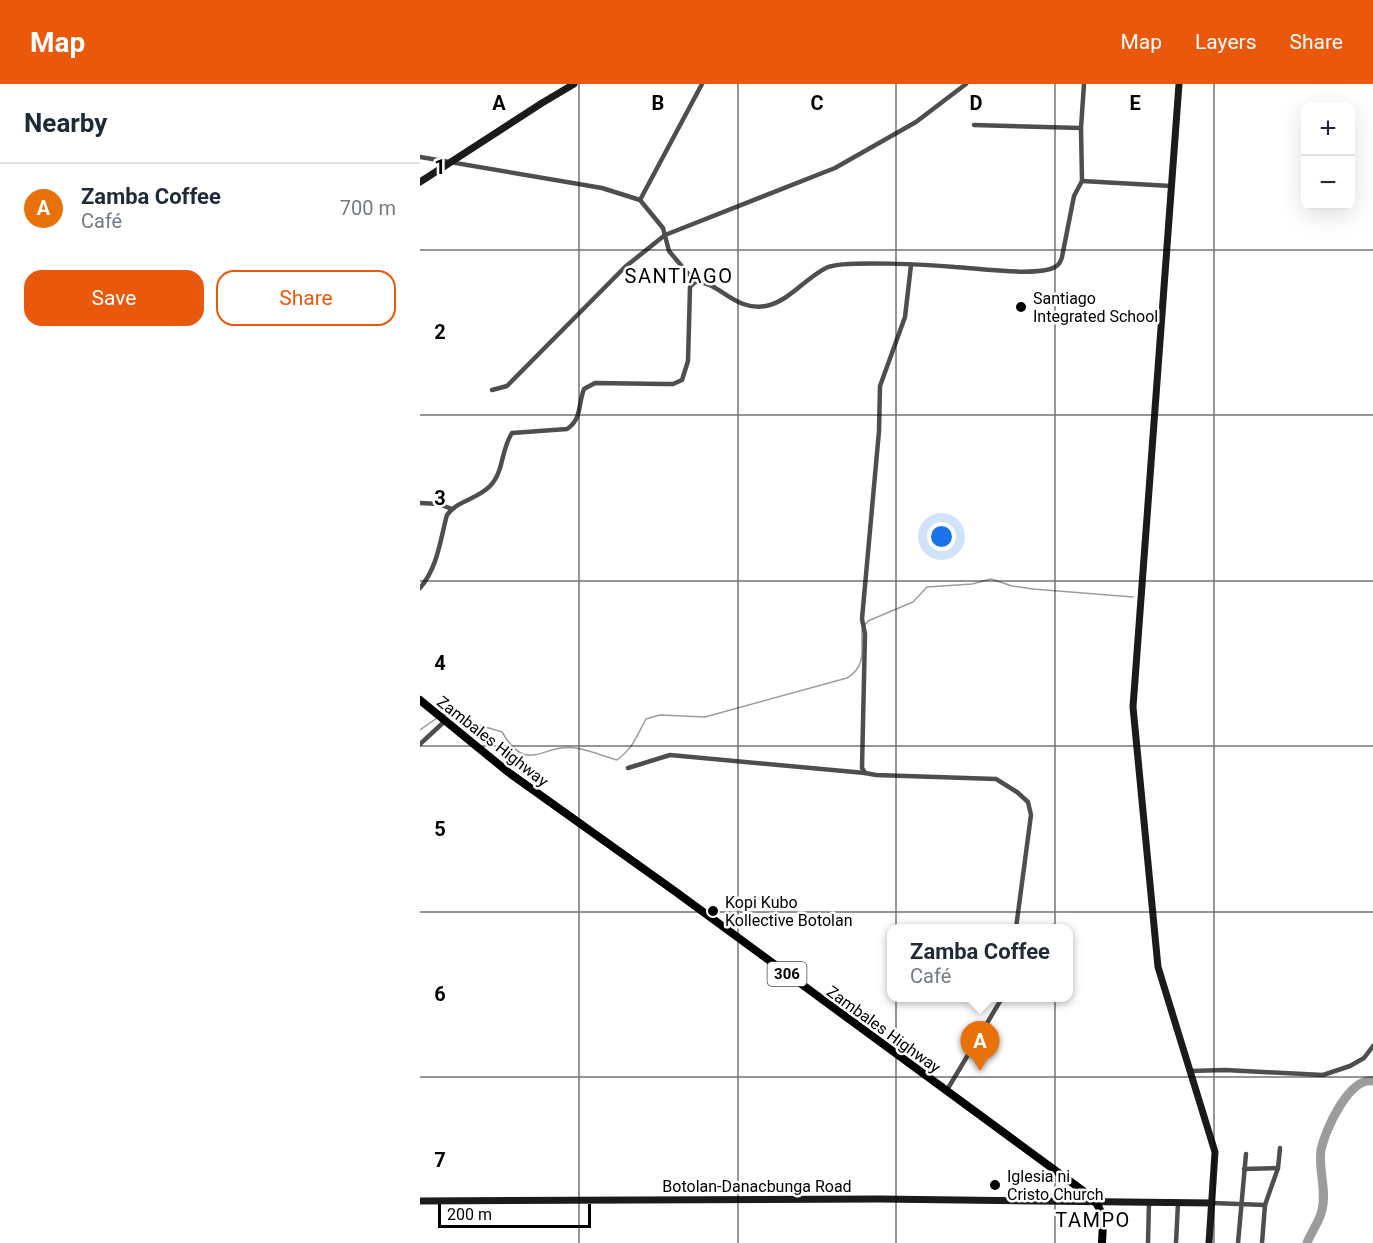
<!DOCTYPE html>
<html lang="en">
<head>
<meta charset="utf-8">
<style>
  body { margin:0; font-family:Roboto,sans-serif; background:#f2f2f3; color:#1f2937 }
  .controls { position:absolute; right:18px; top:18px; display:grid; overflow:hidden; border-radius:12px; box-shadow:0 6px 24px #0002 }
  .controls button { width:54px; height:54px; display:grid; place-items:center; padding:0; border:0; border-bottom:2px solid #e0e1e3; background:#fff; color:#1f2937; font:30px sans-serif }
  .scale { position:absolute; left:18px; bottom:15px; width:153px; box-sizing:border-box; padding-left:6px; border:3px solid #000; border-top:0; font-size:16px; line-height:21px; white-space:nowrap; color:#000; -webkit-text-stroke:4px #fff; paint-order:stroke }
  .you { position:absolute; left:522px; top:453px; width:21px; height:21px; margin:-15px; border:4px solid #fff; border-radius:50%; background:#1a73e8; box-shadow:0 0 0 9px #1a73e833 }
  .badge { display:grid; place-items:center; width:39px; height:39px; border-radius:50%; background:#ea580c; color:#fff; font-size:20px; font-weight:700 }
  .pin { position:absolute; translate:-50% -50px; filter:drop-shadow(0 2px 3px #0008) }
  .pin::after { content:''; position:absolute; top:32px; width:21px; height:18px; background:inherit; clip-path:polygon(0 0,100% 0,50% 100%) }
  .popup { position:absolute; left:467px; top:840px; width:186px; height:78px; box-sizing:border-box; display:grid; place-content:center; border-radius:12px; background:#fff; filter:drop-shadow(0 2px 4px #0005); font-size:20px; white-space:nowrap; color:#747a83 }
  .popup b { font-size:22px; color:#1f2937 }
  .popup::after { content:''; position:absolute; left:50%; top:100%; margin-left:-12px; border:12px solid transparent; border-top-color:#fff }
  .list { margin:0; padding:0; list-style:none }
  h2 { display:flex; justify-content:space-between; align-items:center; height:78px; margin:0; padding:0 24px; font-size:26px }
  h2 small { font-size:20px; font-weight:400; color:#747a83 }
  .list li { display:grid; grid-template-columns:39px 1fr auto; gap:18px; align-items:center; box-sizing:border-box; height:90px; padding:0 24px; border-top:2px solid #e0e1e3 }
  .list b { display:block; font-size:22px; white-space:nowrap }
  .list p { margin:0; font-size:20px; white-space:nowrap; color:#747a83 }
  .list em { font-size:20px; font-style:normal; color:#747a83 }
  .actions { display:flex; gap:12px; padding:18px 24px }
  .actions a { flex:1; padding:14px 0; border:2px solid #ea580c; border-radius:18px; text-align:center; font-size:21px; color:#ea580c }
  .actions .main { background:#ea580c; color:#fff }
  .map { position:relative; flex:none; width:953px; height:1159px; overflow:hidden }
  header { display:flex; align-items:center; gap:36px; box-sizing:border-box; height:84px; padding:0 30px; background:#ea580c; color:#fff }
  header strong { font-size:28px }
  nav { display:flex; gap:33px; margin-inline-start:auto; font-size:21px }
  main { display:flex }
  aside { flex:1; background:#fff }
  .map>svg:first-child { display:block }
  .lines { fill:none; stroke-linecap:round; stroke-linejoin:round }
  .stream { stroke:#9c9c9c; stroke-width:1.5 }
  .river { stroke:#9c9c9c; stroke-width:9 }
  .street { stroke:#4e4e4e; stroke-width:4.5 }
  .secondary { stroke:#1b1b1b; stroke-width:7 }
  .primary { stroke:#000; stroke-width:8 }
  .grid { fill:none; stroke:#000; stroke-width:1.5; stroke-opacity:0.55 }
  .poi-dot { fill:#000; stroke:#fff; stroke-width:2 }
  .labels { text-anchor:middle; stroke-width:5; stroke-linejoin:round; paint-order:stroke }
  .shield { fill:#fff; stroke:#4c4c4c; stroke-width:1.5 }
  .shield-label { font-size:15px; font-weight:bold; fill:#000 }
  .poi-label { font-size:16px; fill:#000; stroke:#fff; text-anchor:start }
  .street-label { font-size:16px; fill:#000; stroke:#fff }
  .quarter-label { font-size:20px; letter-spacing:1.5px; fill:#000; stroke:#fff }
  .grid-label { font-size:20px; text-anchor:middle; font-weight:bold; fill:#000; stroke:#fff; stroke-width:5; stroke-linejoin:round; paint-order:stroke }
</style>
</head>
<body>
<header>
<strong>Map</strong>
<nav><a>Map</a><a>Layers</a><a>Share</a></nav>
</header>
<main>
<aside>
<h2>Nearby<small></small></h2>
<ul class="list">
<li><span class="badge" style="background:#e8710a">A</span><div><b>Zamba Coffee</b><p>Café</p></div><em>700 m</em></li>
</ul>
<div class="actions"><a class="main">Save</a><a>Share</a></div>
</aside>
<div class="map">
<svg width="953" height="1159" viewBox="0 0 953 1159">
  <rect width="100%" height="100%" fill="#fff"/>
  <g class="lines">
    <g class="stream">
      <polyline points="444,542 448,537 493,518 507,503 552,500 571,495 592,502 613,505 713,513"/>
      <path d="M23,630l59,18c26,44 40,11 74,16 13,2 27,8 41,12 17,-13 19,-23 29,-41l14,-4 45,2 142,-39c20,-12 14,-28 15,-48"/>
      <polyline points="0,646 17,634"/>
    </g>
    <path class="river" d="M887,1159c4,-11 13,-22 15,-33 5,-20 -4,-41 -1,-60 4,-20 28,-73 52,-69"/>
    <g class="street">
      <polyline points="554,41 661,44"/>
      <polyline points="0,73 182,104 220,116 243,144 249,167 275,198"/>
      <polyline points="662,97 751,102"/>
      <polyline points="220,116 282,0"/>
      <polyline points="491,181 485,233 460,302 459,347 442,535 445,550 442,684 445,689 456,691 576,695 597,708 608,718 611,731 596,844"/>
      <polyline points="72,306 87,302 205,183 245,151 415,84 496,38 546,0"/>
      <polyline points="0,419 19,420 32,425"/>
      <path d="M0,504c18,-21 20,-48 27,-73 11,-15 31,-16 43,-29 14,-14 11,-37 22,-53l55,-4c15,-10 11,-25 17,-40l11,-6 70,1h8l9,-4 6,-19 2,-74 5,-5c23,-2 39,30 71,24 24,-5 40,-29 62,-39 17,-7 104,-2 127,0 21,1 82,10 100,0 4,-2 6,-6 7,-10l12,-61 8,-15 -1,-53 3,-44"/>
      <polyline points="0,660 25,637"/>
      <polyline points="208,684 250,671 445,689"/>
      <polyline points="770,987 805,986 903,991 930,982 944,974 953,962"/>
      <polyline points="527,1006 582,914"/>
      <polyline points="824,1085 858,1084"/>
      <polyline points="792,1119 845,1121"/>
      <polyline points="728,1159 729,1118"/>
      <polyline points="756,1159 758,1119"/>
      <polyline points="818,1159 826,1070"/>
      <polyline points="842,1159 845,1121 858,1084 860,1064"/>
    </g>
    <g class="secondary">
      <polyline points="759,0 713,623 738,883 795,1068 789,1159"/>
      <polyline points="0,98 122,19 154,0"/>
      <polyline points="0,1117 460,1115 792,1119"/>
    </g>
    <path class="primary" d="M0,616l88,72 168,120 410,301c20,16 17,27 16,50"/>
  </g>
  <path class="grid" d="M159,0v1159M318,0v1159M476,0v1159M635,0v1159M794,0v1159M0,166h953M0,331h953M0,497h953M0,662h953M0,828h953M0,993h953"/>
  <g class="poi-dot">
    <circle cx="601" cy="223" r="6"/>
    <circle cx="293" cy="827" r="6"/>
    <circle cx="575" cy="1101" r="6"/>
  </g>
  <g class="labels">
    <rect class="shield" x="347.5" y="878" width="39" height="24" rx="4.5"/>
    <g class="shield-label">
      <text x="367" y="895">306</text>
    </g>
    <g class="poi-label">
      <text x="613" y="220">Santiago<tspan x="613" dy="18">Integrated School</tspan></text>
      <text x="305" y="824">Kopi Kubo<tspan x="305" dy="18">Kollective Botolan</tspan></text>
      <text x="587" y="1098">Iglesia ni<tspan x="587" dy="18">Cristo Church</tspan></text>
    </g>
    <g class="street-label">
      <text transform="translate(73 657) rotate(38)" y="6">Zambales Highway</text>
      <text transform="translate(464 945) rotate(36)" y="6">Zambales Highway</text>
      <text x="337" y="1108">Botolan-Danacbunga Road</text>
    </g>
    <g class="quarter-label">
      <text x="259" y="199">SANTIAGO</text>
      <text x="673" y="1143">TAMPO</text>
    </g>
  </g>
  <g class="grid-label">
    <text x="79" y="26">A</text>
    <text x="238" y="26">B</text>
    <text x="397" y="26">C</text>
    <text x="556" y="26">D</text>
    <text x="715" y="26">E</text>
    <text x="20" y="90">1</text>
    <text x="20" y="255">2</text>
    <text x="20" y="421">3</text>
    <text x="20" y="586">4</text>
    <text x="20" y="752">5</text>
    <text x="20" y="917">6</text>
    <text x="20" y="1083">7</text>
  </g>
</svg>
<div class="controls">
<button>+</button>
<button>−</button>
</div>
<div class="scale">200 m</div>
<div class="you"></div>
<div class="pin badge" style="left:560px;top:987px;background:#e8710a">A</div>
<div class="popup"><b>Zamba Coffee</b>Café</div>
</div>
</main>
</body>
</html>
